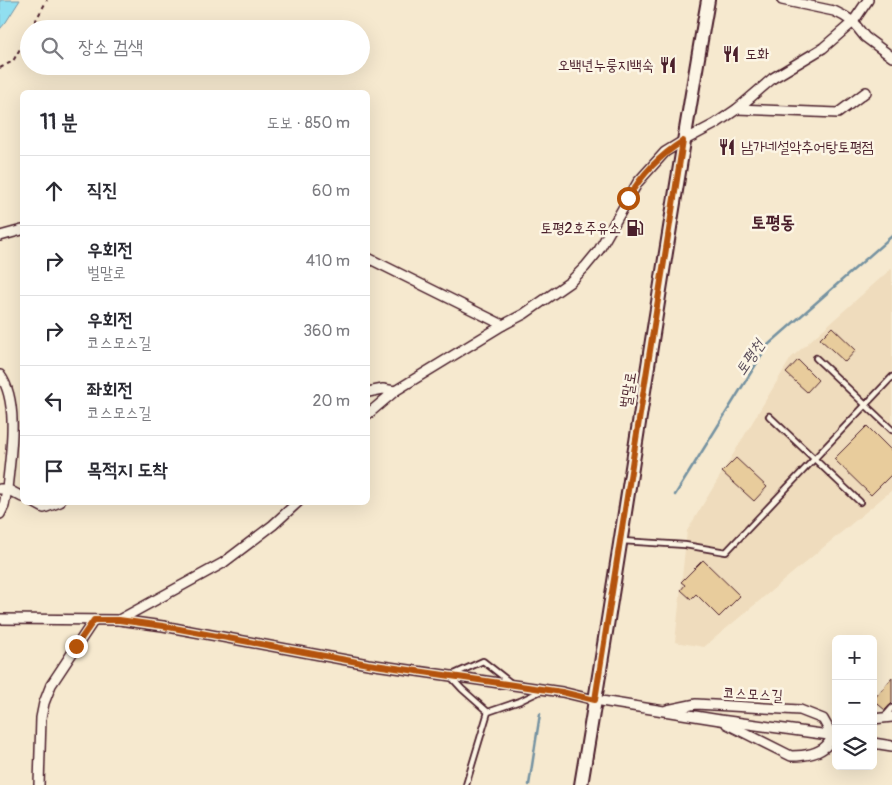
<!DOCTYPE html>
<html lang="ko">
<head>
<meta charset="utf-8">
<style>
  body { margin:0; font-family:Pangolin,"Poor Story",sans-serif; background:#f2f2f3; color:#2b2b33 }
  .controls { position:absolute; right:15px; bottom:15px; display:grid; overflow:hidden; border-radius:8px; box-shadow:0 5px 20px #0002 }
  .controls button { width:45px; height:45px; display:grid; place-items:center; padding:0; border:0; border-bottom:1px solid #e1e1e2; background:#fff; color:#2b2b33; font:25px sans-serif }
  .stop { position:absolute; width:15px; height:15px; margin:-11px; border:4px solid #b45309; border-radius:50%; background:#fff }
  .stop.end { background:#b45309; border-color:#fff; box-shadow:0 1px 5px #0008 }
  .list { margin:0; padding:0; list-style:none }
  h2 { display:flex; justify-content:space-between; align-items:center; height:65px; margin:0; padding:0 20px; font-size:21px }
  h2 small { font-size:16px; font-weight:400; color:#7c7c81 }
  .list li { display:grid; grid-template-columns:32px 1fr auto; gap:15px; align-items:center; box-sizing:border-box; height:70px; padding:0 20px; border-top:1px solid #e1e1e2 }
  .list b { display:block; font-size:19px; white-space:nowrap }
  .list p { margin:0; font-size:16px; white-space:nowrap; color:#7c7c81 }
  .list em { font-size:16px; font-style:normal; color:#7c7c81 }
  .icon { flex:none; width:28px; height:28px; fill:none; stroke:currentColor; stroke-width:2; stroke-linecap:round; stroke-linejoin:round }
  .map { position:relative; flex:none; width:892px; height:785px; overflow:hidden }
  .search { position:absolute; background:#fff; box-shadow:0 5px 20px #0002; left:20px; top:20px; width:350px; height:55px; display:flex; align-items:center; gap:12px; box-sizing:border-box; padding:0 18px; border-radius:28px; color:#7c7c81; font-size:19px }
  .panel { position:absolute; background:#fff; box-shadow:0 5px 20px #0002; left:20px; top:90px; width:350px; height:415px; border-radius:8px }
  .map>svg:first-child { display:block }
  .built { fill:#efdcbd }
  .water { fill:#91dff0; stroke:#7592a1 }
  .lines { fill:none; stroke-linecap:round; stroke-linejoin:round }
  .stream { stroke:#7592a1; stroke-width:2.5 }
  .building { fill:#e8cc9c; stroke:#4a1f2b }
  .lane-casing { stroke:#4a1f2b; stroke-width:8 }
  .street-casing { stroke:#4a1f2b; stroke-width:12 }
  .secondary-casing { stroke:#4a1f2b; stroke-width:16 }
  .path { stroke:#4a1f2b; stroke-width:2; stroke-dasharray:4 4; stroke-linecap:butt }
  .lane { stroke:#fcf5e5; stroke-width:4.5 }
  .street { stroke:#fcf5e5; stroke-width:9 }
  .secondary { stroke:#fcf5e5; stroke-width:12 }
  .route { stroke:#b45309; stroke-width:6 }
  .labels { text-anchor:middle; stroke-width:5; stroke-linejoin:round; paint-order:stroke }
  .poi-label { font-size:15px; fill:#4a1f2b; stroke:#fcf5e5; text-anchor:start }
  .street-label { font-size:15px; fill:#4a1f2b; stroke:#fcf5e5 }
  .water-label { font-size:16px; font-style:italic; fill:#5c4f5c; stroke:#fcf5e5 }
  .quarter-label { font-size:18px; font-weight:bold; fill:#4a1f2b; stroke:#fcf5e5 }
</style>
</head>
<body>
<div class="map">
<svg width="892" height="785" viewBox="0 0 892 785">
  <rect width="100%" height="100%" fill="#f6e9cf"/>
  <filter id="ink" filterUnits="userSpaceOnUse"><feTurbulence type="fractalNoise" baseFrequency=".02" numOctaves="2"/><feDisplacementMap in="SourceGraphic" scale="10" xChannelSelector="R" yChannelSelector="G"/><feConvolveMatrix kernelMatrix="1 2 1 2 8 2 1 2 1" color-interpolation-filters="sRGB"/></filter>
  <g filter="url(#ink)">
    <polygon class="built" points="892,268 892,490 704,647 675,642 687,531 791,358"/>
    <polygon class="water" points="0,0 20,0 6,22 0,29"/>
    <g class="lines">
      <g class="stream">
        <polyline points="675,495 768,345 892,236"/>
        <polyline points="529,785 540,714"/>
      </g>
    </g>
    <g class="building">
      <polygon points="832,327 856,350 845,362 820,339"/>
      <polygon points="798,360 818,380 807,392 786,373"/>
      <polygon points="867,426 892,451 892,474 871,495 834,459"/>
      <polygon points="736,458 767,487 754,501 722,472"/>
      <polygon points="703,560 740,596 719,617 696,594 691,599 681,590 685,585 681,582"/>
      <polygon points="892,678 892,703 885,710 873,700"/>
    </g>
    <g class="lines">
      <g class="lane-casing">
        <g id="lane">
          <polyline points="816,358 892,430"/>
          <polyline points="769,416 860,502"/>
          <polyline points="622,541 685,545 726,552 892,377"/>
          <polyline points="511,683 483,661 450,676 462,689 488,712 520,701 541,691"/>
          <polyline points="885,716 892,708"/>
          <polyline points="466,785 488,712"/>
        </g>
      </g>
      <g class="street-casing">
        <g id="street">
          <polyline points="782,0 834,11 844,16 853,22 865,37 892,57"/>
          <polyline points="737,109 838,113 866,92"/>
          <polyline points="0,236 22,230"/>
          <polyline points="368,258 503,325"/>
          <path d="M0,375c20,27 10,83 7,114l15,8"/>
          <polyline points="368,392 383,389 395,391"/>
          <polyline points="368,414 395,391 503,325 524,314 570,282 585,267 599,250 638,182 665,152 683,141 715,124 737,109 773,78 823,48 853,22 868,0"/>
          <polyline points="0,489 7,489 4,506 0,514"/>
          <polyline points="33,502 44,508 60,502"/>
          <polyline points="0,619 119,620 163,626 368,664 562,692 595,700 720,720 836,736"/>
          <polyline points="119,620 223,563 273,525 298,502"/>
          <polyline points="667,710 696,704 800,710 823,719 832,735"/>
          <polyline points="873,719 892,717"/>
          <path d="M727,724l64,32c11,0 27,-2 35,-10 4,-4 5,-9 10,-12"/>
          <polyline points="873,743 892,746"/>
          <polyline points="39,785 41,718 44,703 51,685 94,620"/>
        </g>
      </g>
      <g class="secondary-casing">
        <path id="secondary" d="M581,785c44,-261 81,-524 127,-785"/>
      </g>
      <g class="path">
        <polyline points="31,29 47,0"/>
        <polyline points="0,68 13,61 29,33"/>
      </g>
      <use href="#lane" class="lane"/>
      <use href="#street" class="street"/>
      <use href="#secondary" class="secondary"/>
    </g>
  </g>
  <g class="lines" filter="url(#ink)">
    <path class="route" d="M76,646l18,-26h25l44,6 205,38 194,28 33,8 88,-559c-24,15 -41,33 -55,57"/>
  </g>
  <defs>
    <g id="restaurant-bare" transform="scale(1.35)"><path d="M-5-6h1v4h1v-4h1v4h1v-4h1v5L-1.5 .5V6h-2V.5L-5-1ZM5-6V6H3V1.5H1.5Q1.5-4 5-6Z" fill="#4a1f2b" stroke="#fcf5e5" stroke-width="2.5" paint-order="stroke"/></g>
    <g id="fuel-bare" transform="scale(1.35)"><path d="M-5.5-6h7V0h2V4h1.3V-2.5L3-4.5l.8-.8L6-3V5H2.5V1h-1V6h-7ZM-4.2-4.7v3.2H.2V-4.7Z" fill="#4a1f2b" stroke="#fcf5e5" stroke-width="2.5" paint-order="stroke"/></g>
  </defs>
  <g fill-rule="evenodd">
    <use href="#restaurant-bare" x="731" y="54"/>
    <use href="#restaurant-bare" x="668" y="65"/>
    <use href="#restaurant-bare" x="727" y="147"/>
    <use href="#fuel-bare" x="635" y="228"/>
  </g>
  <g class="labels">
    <g class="poi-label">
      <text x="745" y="59">도화</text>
      <text x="654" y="70" text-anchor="end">오백년누룽지백숙</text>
      <text x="741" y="152">남가네설악추어탕토평점</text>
      <text x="621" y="233" text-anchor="end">토평2호주유소</text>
    </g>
    <g class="street-label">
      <text transform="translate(628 390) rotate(-81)" y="5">벌말로</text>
      <text transform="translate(753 694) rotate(3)" y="5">코스모스길</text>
    </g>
    <g class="water-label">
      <text transform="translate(749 357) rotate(-56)" y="6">토평천</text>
    </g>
    <g class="quarter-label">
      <text x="773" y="228">토평동</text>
    </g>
  </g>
</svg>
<div class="controls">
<button>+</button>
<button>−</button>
<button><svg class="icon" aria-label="layers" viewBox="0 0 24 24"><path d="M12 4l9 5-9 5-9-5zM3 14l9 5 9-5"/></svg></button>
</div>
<div class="stop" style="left:628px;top:198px"></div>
<div class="stop end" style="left:76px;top:646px"></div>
<div class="search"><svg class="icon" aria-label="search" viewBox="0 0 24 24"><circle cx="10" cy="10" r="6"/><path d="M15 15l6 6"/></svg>장소 검색</div>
<section class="panel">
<h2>11 분<small>도보 · 850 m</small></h2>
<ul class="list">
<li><svg class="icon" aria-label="ahead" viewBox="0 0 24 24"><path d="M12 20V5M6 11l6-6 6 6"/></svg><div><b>직진</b></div><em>60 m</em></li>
<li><svg class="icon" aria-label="right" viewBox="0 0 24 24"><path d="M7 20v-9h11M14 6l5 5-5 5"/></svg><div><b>우회전</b><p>벌말로</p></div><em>410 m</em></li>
<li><svg class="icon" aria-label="right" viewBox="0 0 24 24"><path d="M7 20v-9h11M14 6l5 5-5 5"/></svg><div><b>우회전</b><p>코스모스길</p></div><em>360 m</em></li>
<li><svg class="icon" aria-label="left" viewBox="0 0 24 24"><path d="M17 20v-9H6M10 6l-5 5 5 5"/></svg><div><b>좌회전</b><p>코스모스길</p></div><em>20 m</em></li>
<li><svg class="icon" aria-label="arrive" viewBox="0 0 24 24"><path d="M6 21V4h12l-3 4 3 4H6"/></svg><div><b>목적지 도착</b></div></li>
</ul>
</section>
</div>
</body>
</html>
